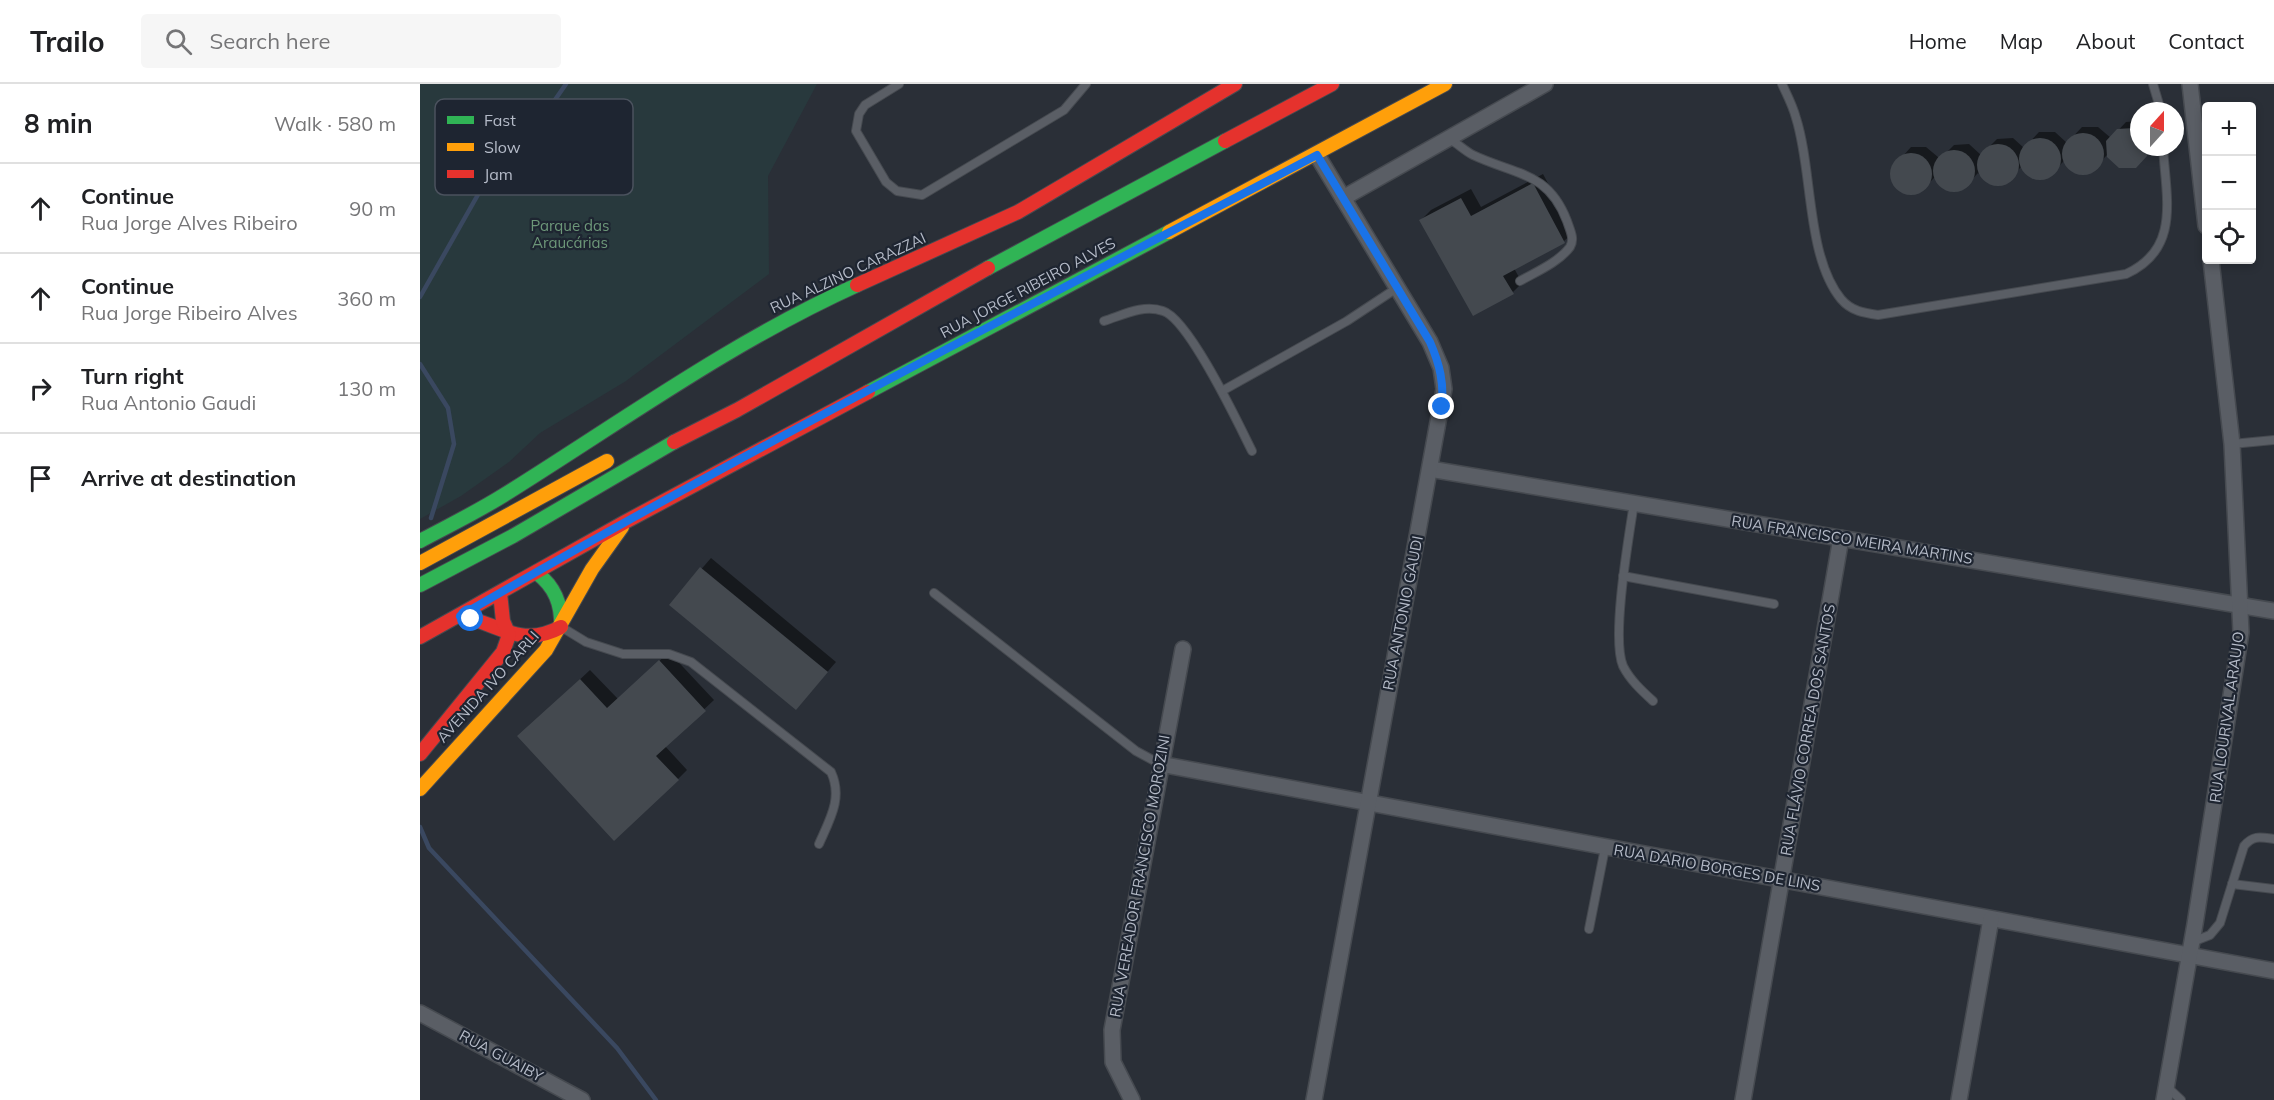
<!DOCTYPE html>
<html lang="en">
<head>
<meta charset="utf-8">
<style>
  body { margin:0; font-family:Mulish,sans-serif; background:#f6f6f6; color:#202124 }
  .controls { position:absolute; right:18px; top:18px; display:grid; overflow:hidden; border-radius:6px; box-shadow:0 3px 9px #0003 }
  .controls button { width:54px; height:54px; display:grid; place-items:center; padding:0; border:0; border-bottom:2px solid #e0e0e0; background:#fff; color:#202124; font:30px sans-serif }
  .compass { position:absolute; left:1710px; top:18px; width:54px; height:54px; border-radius:50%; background:#fff; box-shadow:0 3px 9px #0003; rotate:21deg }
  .stop { position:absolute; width:18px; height:18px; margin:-14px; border:4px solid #1a73e8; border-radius:50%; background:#fff }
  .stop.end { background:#1a73e8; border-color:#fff; box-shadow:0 2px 6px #0008 }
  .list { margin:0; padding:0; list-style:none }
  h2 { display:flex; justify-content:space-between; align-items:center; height:78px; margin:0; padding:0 24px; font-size:26px }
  h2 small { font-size:20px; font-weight:400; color:#757577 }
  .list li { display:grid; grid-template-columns:39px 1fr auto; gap:18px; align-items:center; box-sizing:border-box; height:90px; padding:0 24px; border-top:2px solid #e0e0e0 }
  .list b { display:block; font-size:22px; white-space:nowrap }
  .list p { margin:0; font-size:20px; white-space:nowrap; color:#757577 }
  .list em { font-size:20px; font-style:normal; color:#757577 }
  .icon { flex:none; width:33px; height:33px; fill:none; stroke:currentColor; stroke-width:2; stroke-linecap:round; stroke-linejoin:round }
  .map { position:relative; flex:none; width:1854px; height:1016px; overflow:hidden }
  header { display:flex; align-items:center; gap:36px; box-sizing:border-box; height:84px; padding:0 30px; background:#fff; border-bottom:2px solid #e0e0e0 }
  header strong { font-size:28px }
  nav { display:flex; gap:33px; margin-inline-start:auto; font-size:21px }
  .search { width:420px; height:54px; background:#f6f6f6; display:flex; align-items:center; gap:15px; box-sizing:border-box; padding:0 21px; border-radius:6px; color:#757577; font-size:22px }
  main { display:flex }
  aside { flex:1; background:#fff }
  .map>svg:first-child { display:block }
  .green { fill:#28393d }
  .shadow { fill:#0007 }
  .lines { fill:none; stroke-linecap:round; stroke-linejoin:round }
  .stream { stroke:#3a4860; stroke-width:4.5 }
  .building { fill:#44494f }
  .lane-casing { stroke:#464a50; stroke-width:10 }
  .street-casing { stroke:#464a50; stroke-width:18 }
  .fast-casing { stroke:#464a50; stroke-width:16 }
  .slow-casing { stroke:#464a50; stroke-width:16 }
  .jam-casing { stroke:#464a50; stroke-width:16 }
  .lane { stroke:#5a5e65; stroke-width:8 }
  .street { stroke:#5a5e65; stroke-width:15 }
  .fast { stroke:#30b455; stroke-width:14 }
  .slow { stroke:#ff9f0a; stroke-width:14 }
  .jam { stroke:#e5322d; stroke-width:14 }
  .route { stroke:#1a73e8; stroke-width:8 }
  .labels { text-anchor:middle; stroke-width:4.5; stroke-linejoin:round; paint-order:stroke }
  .park-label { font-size:15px; fill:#6d9779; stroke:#1e2531 }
  .street-label { font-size:15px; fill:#b5bbc8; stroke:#1e2531 }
  .key { fill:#1e2531; stroke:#4b525e; stroke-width:1.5 }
  .key-label { font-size:16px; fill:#b5bbc8 }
</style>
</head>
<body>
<header>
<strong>Trailo</strong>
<div class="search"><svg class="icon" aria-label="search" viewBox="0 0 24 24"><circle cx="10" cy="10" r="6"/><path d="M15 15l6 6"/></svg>Search here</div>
<nav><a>Home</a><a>Map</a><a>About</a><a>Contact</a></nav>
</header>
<main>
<aside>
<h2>8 min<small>Walk · 580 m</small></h2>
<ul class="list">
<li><svg class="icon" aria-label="ahead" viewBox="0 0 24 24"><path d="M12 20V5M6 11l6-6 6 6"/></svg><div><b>Continue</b><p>Rua Jorge Alves Ribeiro</p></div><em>90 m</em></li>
<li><svg class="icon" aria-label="ahead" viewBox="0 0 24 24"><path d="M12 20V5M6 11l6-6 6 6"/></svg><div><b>Continue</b><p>Rua Jorge Ribeiro Alves</p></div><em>360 m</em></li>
<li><svg class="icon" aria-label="right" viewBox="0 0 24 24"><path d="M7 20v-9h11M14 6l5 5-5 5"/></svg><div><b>Turn right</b><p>Rua Antonio Gaudi</p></div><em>130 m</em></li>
<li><svg class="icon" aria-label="arrive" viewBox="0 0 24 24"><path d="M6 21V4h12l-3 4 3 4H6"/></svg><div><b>Arrive at destination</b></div></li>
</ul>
</aside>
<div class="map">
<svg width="1854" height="1016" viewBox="0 0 1854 1016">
  <rect width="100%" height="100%" fill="#2a2f37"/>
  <polygon class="green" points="0,0 397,0 348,92 349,190 206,297 120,349 89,378 41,412 0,435"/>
  <g class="shadow">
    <polygon points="1719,37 1719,63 1734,63 1715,82 1687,71 1671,88 1656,88 1644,77 1628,93 1613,94 1601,83 1586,99 1571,100 1558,89 1543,105 1527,106 1516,95 1516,92 1500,108 1485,109 1473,98 1473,83 1491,63 1506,63 1518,73 1518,77 1534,61 1549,60 1561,71 1577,55 1593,54 1604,64 1619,48 1635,48 1647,59 1662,43 1678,43 1691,54 1706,38"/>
    <polygon points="1123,90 1154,148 1144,157 1094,184 1102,199 1093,208 1001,136 1011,126 1051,105 1061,123"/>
    <polygon points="291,474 416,578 376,624 251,520"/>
    <polygon points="249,568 294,616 245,662 267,686 258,695 109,643 170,586 198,615"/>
  </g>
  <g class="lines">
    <g class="stream">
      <polyline points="0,213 64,100 112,49 146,0"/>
      <polyline points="0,280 28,324 34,360 11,434"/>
      <polyline points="0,743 9,764 197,964 236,1016"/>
    </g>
  </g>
  <g class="building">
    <polygon points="1714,44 1719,48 1719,63 1727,63 1727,72 1716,84 1699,84 1687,73 1686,57 1697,45"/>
    <circle cx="1663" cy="70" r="21"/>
    <circle cx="1620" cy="75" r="21"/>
    <circle cx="1578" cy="81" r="21"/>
    <circle cx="1534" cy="87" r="21"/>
    <circle cx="1491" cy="90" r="21"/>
    <polygon points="1113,99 1145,159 1083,192 1094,210 1053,232 999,136 1041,114 1051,132"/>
    <polygon points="280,483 408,588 376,626 249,521"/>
    <polygon points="239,576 286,627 236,672 259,696 194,757 97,652 160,595 187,624"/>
  </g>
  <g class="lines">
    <g class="lane-casing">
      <g id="lane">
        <polyline points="479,0 445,21 439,30 436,47 466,98 477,107 502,111 644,26 666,0"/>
        <path d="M1362,0c5,11 11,22 14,34 17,53 10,138 45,181 10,12 23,14 37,16l248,-41c55,-25 40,-76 37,-127"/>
        <polyline points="1733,0 1741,27"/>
        <path d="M1030,55c8,5 15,12 23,16 42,20 75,16 94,66 3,9 8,18 3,26 -11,15 -34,25 -50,34"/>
        <path d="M684,237c19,-6 39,-17 59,-10 26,8 75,112 89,140"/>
        <polyline points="802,307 927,237 977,204"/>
        <polyline points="1812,360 1854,356"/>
        <path d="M1214,419c-5,33 -23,135 -11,163 7,14 19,25 30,35"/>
        <polyline points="1203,492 1354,520"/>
        <polyline points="514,509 716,667 740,680"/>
        <path d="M143,544l23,14 37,12h46l22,8 140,110c12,26 -1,47 -12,72"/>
        <polyline points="1812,800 1854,805"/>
        <polyline points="1169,845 1185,764"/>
        <path d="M1772,858l18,-7 10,-12 24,-77c9,-11 16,-9 30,-7"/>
        <polyline points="1747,1003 1761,1016"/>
      </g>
    </g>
    <g class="street-casing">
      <g id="street">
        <polyline points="1770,0 1786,142"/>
        <polyline points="923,114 1125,0"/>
        <polyline points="1010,385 1854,527"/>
        <polyline points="740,680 1854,887"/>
        <polyline points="0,929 162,1016"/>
        <polyline points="712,1016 693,978 692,946 763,565"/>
        <polyline points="894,1016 1024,305 1021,284 1010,258 897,71"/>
        <polyline points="1323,1016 1421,454"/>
        <polyline points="1539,1016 1571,835"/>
        <polyline points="1744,1016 1775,840 1821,548 1812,360 1791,176"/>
      </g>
    </g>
    <g class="fast-casing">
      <g id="fast">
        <polyline points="568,184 805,57"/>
        <polyline points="448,308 749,148"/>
        <path d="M0,457c28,-15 57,-29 84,-46 117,-73 227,-153 353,-210"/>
        <path d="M117,489c18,14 25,31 24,54"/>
        <polyline points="0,501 93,452 254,358"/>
      </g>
    </g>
    <g class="slow-casing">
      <g id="slow">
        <polyline points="749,148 1025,0"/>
        <polyline points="0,479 187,377"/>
        <polyline points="0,705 126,566 172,485 202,443"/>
      </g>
    </g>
    <g class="jam-casing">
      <g id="jam">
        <polyline points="805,57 912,0"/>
        <polyline points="437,201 598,128 815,0"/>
        <polyline points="254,358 317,326 568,184"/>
        <path d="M40,532c41,8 60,33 101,11"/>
        <polyline points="0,553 205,438 448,308"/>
        <polyline points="0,670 83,568 89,551 83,537 80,509"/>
      </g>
    </g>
    <use href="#lane" class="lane"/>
    <use href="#street" class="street"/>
    <use href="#fast" class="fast"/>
    <use href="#slow" class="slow"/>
    <use href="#jam" class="jam"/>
  </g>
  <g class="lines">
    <path class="route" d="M51,535l-11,-3c280,-163 570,-310 857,-461l113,187c10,23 14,41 12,65"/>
  </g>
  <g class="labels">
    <g class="park-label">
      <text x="150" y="147">Parque das<tspan x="150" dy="17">Araucárias</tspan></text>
    </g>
    <g class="street-label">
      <text transform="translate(428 189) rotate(-25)" y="5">RUA ALZINO CARAZZAI</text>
      <text transform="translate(608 204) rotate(-28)" y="5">RUA JORGE RIBEIRO ALVES</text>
      <text transform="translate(1432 456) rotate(9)" y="5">RUA FRANCISCO MEIRA MARTINS</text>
      <text transform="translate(983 529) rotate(-79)" y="5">RUA ANTONIO GAUDI</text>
      <text transform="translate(68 603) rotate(-48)" y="5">AVENIDA IVO CARLI</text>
      <text transform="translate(1807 633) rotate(-82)" y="5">RUA LOURIVAL ARAUJO</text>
      <text transform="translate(1388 646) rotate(-80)" y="5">RUA FLÁVIO CORREA DOS SANTOS</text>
      <text transform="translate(1297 784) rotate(10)" y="5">RUA DARIO BORGES DE LINS</text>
      <text transform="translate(720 792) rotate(-80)" y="5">RUA VEREADOR FRANCISCO MOROZINI</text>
      <text transform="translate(81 972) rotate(28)" y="5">RUA GUAIBY</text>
    </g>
  </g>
  <rect x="15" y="15" width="198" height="96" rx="9" class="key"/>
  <rect x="27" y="32" width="27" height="8" fill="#30b455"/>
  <rect x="27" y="59" width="27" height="8" fill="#ff9f0a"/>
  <rect x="27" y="86" width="27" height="8" fill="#e5322d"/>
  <g class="key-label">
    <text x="64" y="42">Fast</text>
    <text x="64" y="69">Slow</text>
    <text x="64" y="96">Jam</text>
  </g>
</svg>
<div class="controls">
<button>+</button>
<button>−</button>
<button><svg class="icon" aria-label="locate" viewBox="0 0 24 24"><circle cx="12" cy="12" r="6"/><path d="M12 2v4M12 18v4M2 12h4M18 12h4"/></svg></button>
</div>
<svg class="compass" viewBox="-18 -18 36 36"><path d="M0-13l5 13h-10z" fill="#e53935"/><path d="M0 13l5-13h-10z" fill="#757577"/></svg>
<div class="stop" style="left:51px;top:535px"></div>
<div class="stop end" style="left:1022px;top:323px"></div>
</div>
</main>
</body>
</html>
